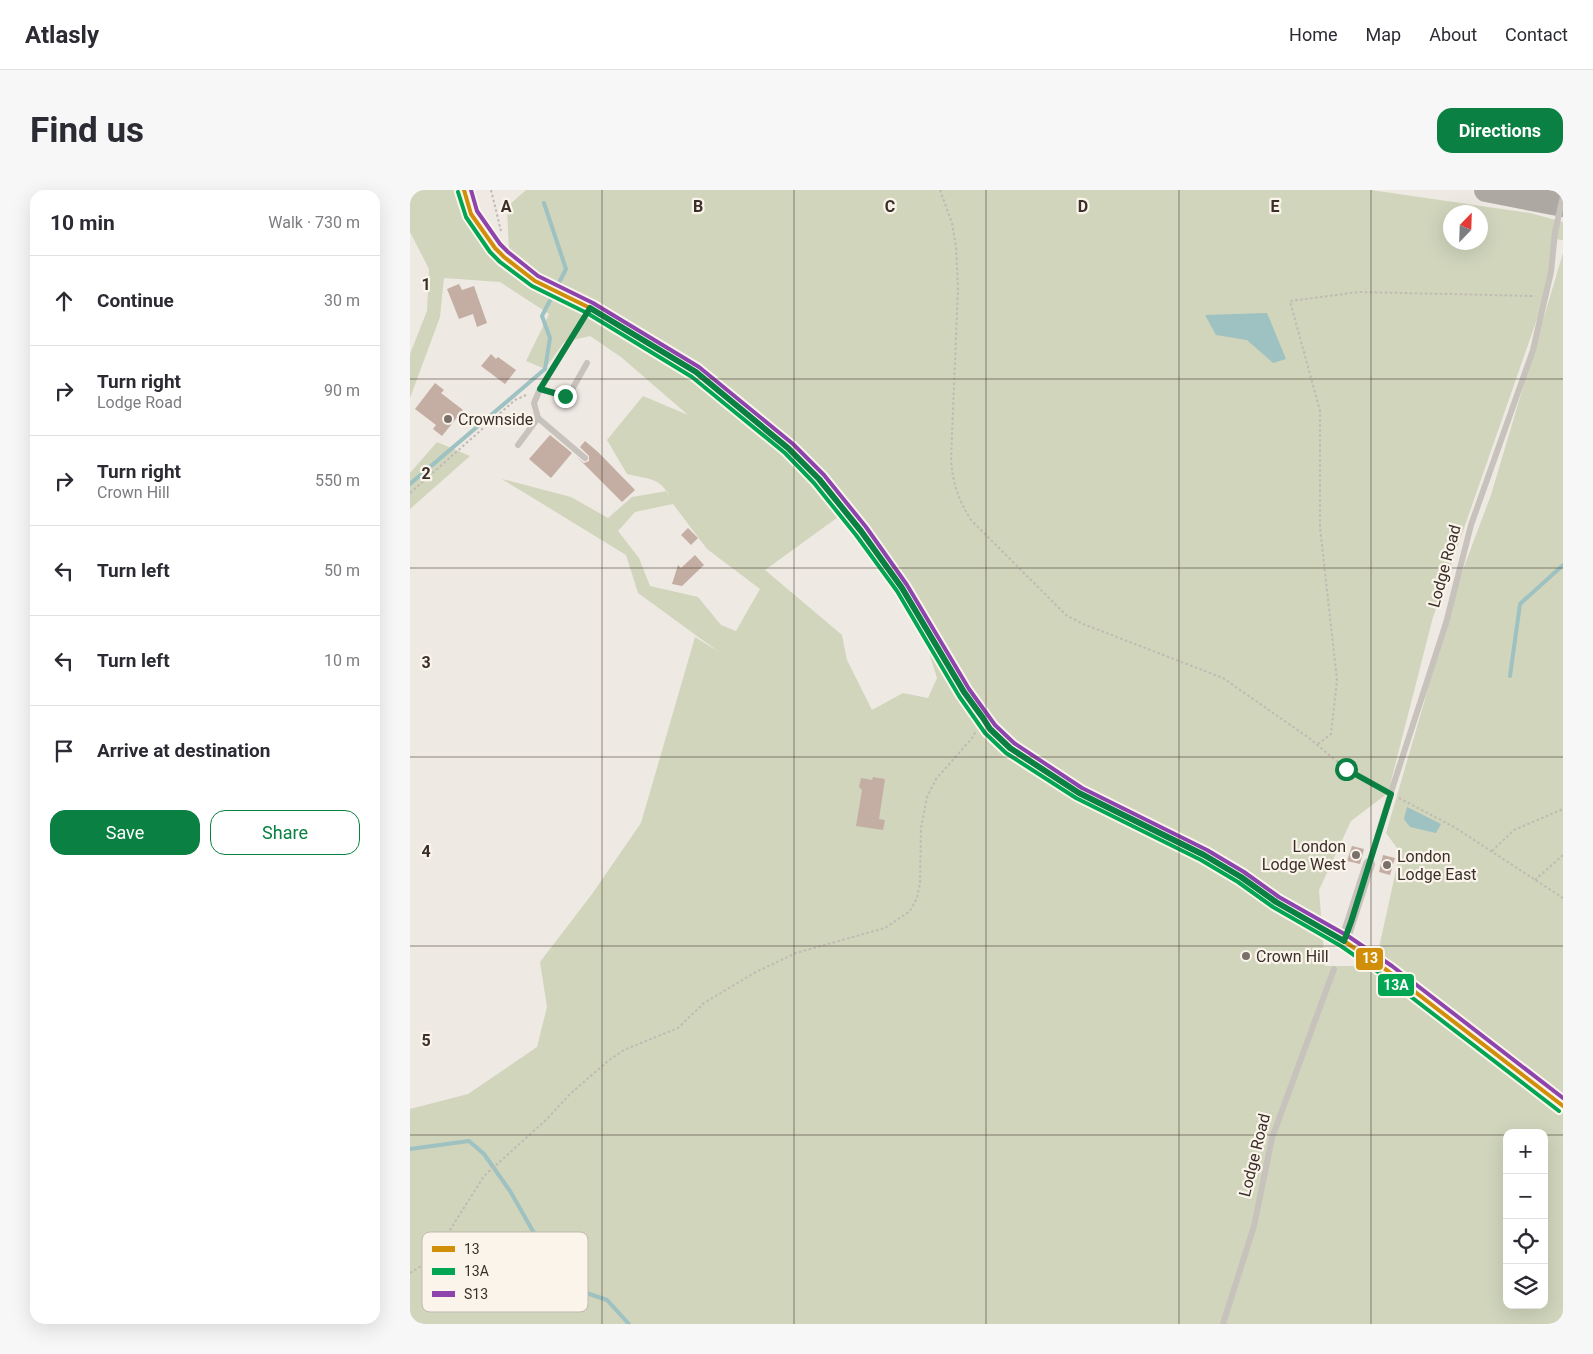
<!DOCTYPE html>
<html lang="en">
<head>
<meta charset="utf-8">
<style>
  body { margin:0; font-family:Roboto,sans-serif; background:#f7f7f7; color:#2b2b33 }
  .controls { position:absolute; right:15px; bottom:15px; display:grid; overflow:hidden; border-radius:10px; box-shadow:0 5px 20px #0002 }
  .controls button { width:45px; height:45px; display:grid; place-items:center; padding:0; border:0; border-bottom:1px solid #e1e1e2; background:#fff; color:#2b2b33; font:25px sans-serif }
  .compass { position:absolute; left:1033px; top:15px; width:45px; height:45px; border-radius:50%; background:#fff; box-shadow:0 5px 20px #0002; rotate:23deg }
  .stop { position:absolute; width:15px; height:15px; margin:-11px; border:4px solid #0b8043; border-radius:50%; background:#fff }
  .stop.end { background:#0b8043; border-color:#fff; box-shadow:0 1px 5px #0008 }
  .list { margin:0; padding:0; list-style:none }
  h2 { display:flex; justify-content:space-between; align-items:center; height:65px; margin:0; padding:0 20px; font-size:21px }
  h2 small { font-size:16px; font-weight:400; color:#7c7c81 }
  .list li { display:grid; grid-template-columns:32px 1fr auto; gap:15px; align-items:center; box-sizing:border-box; height:90px; padding:0 20px; border-top:1px solid #e1e1e2 }
  .list b { display:block; font-size:19px; white-space:nowrap }
  .list p { margin:0; font-size:16px; white-space:nowrap; color:#7c7c81 }
  .list em { font-size:16px; font-style:normal; color:#7c7c81 }
  .actions { display:flex; gap:10px; padding:15px 20px }
  .actions a { flex:1; padding:11px 0; border:1px solid #0b8043; border-radius:15px; text-align:center; font-size:18px; color:#0b8043 }
  .actions .main { background:#0b8043; color:#fff }
  .icon { flex:none; width:28px; height:28px; fill:none; stroke:currentColor; stroke-width:2; stroke-linecap:round; stroke-linejoin:round }
  .map { position:relative; flex:none; width:1153px; height:1134px; overflow:hidden; border-radius:15px }
  header { display:flex; align-items:center; gap:30px; box-sizing:border-box; height:70px; padding:0 25px; background:#fff; border-bottom:1px solid #e1e1e2 }
  header strong { font-size:24px }
  nav { display:flex; gap:28px; margin-inline-start:auto; font-size:18px }
  .intro { display:flex; align-items:center; justify-content:space-between; box-sizing:border-box; height:120px; padding:0 30px }
  h1 { margin:0; font-size:35px }
  .button { padding:12px 22px; border-radius:15px; background:#0b8043; color:#fff; font-size:18px; font-weight:700 }
  main { display:flex; gap:30px; padding:0 30px }
  aside { flex:1; background:#fff; border-radius:15px; box-shadow:0 5px 20px #0002 }
  .map>svg:first-child { display:block }
  .green { fill:#d0d5bc; fill-rule:evenodd }
  .water { fill:#9ec1c1 }
  .lines { fill:none; stroke-linecap:round; stroke-linejoin:round }
  .stream { stroke:#9ec1c1; stroke-width:4 }
  .building { fill:#c4aea4 }
  .path { stroke:#c1bab4; stroke-width:2; stroke-dasharray:2.5 2.5; stroke-linecap:butt }
  .lane { stroke:#c8c2bc; stroke-width:6 }
  .street { stroke:#c8c2bc; stroke-width:12 }
  .highway { stroke:#aea8a2; stroke-width:24 }
  .lane-bridge { stroke:#c8c2bc; stroke-width:6 }
  .bus-1-casing { stroke:#fbf4eb; stroke-width:8 }
  .bus-2-casing { stroke:#fbf4eb; stroke-width:8 }
  .bus-3-casing { stroke:#fbf4eb; stroke-width:8 }
  .bus-1 { stroke:#d18e08; stroke-width:4 }
  .bus-2 { stroke:#00a651; stroke-width:4 }
  .bus-3 { stroke:#8e44ad; stroke-width:4 }
  .route { stroke:#0b8043; stroke-width:6 }
  .grid { fill:none; stroke:#3a2f29; stroke-width:1; stroke-opacity:0.55 }
  .poi-dot { fill:#79706a; stroke:#fbf4eb; stroke-width:2 }
  .labels { text-anchor:middle; stroke-width:4.5; stroke-linejoin:round; paint-order:stroke }
  .poi-label { font-size:16px; fill:#3a2f29; stroke:#fbf4eb; text-anchor:start }
  .street-label { font-size:16px; fill:#3a2f29; stroke:#fbf4eb }
  .key { fill:#fbf4eb; stroke:#c1b9b1; stroke-width:1 }
  .key-label { font-size:14px; fill:#3a2f29 }
  .grid-label { font-size:16px; text-anchor:middle; font-weight:bold; fill:#3a2f29; stroke:#fbf4eb; stroke-width:4.5; stroke-linejoin:round; paint-order:stroke }
  .line-badge { stroke:#fbf4eb; stroke-width:2 }
  .badge-label { font-size:14px; text-anchor:middle; font-weight:bold; fill:#fff }
</style>
</head>
<body>
<header>
<strong>Atlasly</strong>
<nav><a>Home</a><a>Map</a><a>About</a><a>Contact</a></nav>
</header>
<div class="intro"><h1>Find us</h1><a class="button">Directions</a></div>
<main>
<aside>
<h2>10 min<small>Walk · 730 m</small></h2>
<ul class="list">
<li><svg class="icon" aria-label="ahead" viewBox="0 0 24 24"><path d="M12 20V5M6 11l6-6 6 6"/></svg><div><b>Continue</b></div><em>30 m</em></li>
<li><svg class="icon" aria-label="right" viewBox="0 0 24 24"><path d="M7 20v-9h11M14 6l5 5-5 5"/></svg><div><b>Turn right</b><p>Lodge Road</p></div><em>90 m</em></li>
<li><svg class="icon" aria-label="right" viewBox="0 0 24 24"><path d="M7 20v-9h11M14 6l5 5-5 5"/></svg><div><b>Turn right</b><p>Crown Hill</p></div><em>550 m</em></li>
<li><svg class="icon" aria-label="left" viewBox="0 0 24 24"><path d="M17 20v-9H6M10 6l-5 5 5 5"/></svg><div><b>Turn left</b></div><em>50 m</em></li>
<li><svg class="icon" aria-label="left" viewBox="0 0 24 24"><path d="M17 20v-9H6M10 6l-5 5 5 5"/></svg><div><b>Turn left</b></div><em>10 m</em></li>
<li><svg class="icon" aria-label="arrive" viewBox="0 0 24 24"><path d="M6 21V4h12l-3 4 3 4H6"/></svg><div><b>Arrive at destination</b></div></li>
</ul>
<div class="actions"><a class="main">Save</a><a>Share</a></div>
</aside>
<div class="map">
<svg width="1153" height="1134" viewBox="0 0 1153 1134">
  <rect width="100%" height="100%" fill="#efe9e3"/>
  <g class="green">
    <path d="M0,0h53l9,34 37,29 -2,-46 19,-17h845l159,23 33,9v18l-10,-1 -8,57 -112,321 -44,172 -1,4 -37,28 -32,69 6,76h50l25,-114 -14,-19 38,-130 20,-83 47,-125 72,-242v1071h-1153v-215l58,-15 69,-47 10,-40 -7,-45 52,-68 49,-71 54,-186 24,15 -81,-59 -12,-38 -124,-76 69,18 37,21 24,-21 35,-6 5,13c-9,-27 -20,-24 -45,-30l-20,-34 36,-44 45,19 -67,-58 -31,-21 -26,6 -19,27 -19,-8 23,-47 -49,-32 -56,-4 -4,39 -30,81v-44l17,-43 2,-42 -19,-37zM1040,22h30v30h-30zM263,314l34,45 53,40 -24,42 -15,-6 -23,-28 -48,-11 -11,-28 -21,-27 17,-19zM435,322l71,100 21,66 -9,20 -25,-5 -31,17 -25,-50 -5,-25 -77,-65zM1097,943h37v172h-37z"/>
    <polygon points="27,252 60,266 0,319 0,283"/>
  </g>
  <g class="water">
    <polygon points="857,123 876,169 863,173 837,150 806,145 795,125"/>
    <polygon points="997,617 1031,634 1026,643 1000,637 994,629"/>
  </g>
  <g class="lines">
    <g class="stream">
      <polyline points="0,294 135,179 140,148 132,126 156,79 134,13"/>
      <polyline points="1100,486 1110,414 1153,375"/>
      <polyline points="0,959 59,951 74,964 100,1001 136,1064 168,1100 197,1110 219,1134"/>
    </g>
  </g>
  <g class="building">
    <polygon points="49,94 52,100 64,96 77,133 67,137 63,124 49,129 37,99"/>
    <polygon points="81,164 86,169 88,167 106,180 95,194 71,176"/>
    <polygon points="25,193 34,200 31,203 53,220 32,246 23,239 26,235 5,219"/>
    <polygon points="140,245 162,263 141,288 119,269"/>
    <polygon points="175,251 188,262 225,300 212,312 167,267 174,273 179,271 179,266 170,257"/>
    <polygon points="278,338 288,348 281,355 271,345"/>
    <polygon points="285,365 294,375 272,396 262,394 268,375 271,378"/>
    <polygon points="463,587 475,589 469,629 475,630 473,640 446,636 452,600 449,597 451,588 462,590"/>
    <polygon points="942,656 954,659 950,674 937,671"/>
    <polygon points="973,665 985,668 980,685 969,682"/>
  </g>
  <g class="lines">
    <g class="path">
      <polyline points="81,0 91,41"/>
      <path d="M530,0l12,33 4,24 2,41 -7,172c2,24 7,39 20,60l95,95 17,9 140,54 86,60 37,31 38,21"/>
      <polyline points="0,303 105,210 116,205"/>
      <polyline points="908,554 921,544 927,490 910,337 910,221 880,111 949,102 1125,106"/>
      <polyline points="989,608 1044,637 1153,708"/>
      <polyline points="1082,661 1104,640 1153,619"/>
      <polyline points="1125,690 1153,665"/>
      <polyline points="0,1083 21,1070 74,986 137,929 160,904 198,871 214,860 268,838 294,813 344,783 386,763 475,738 500,721 507,708 510,693 511,638 517,607 526,589 563,547 566,540"/>
      <polyline points="0,1131 2,1134"/>
    </g>
    <g class="lane">
      <polyline points="130,199 155,206 160,203 177,173"/>
      <polyline points="128,228 175,268"/>
      <polyline points="108,255 128,228 124,213 130,199 180,118"/>
      <polyline points="959,674 982,599 1036,433 1061,335 1123,160 1141,82 1145,42"/>
      <polyline points="813,1134 844,1036 862,948 924,779"/>
    </g>
    <g class="street">
      <polyline points="54,0 61,24 85,58 94,67 125,91 180,118 286,182 379,258 409,289 451,341 492,398 554,502 573,528 580,539 600,558 669,603 794,665 831,687 866,712 934,751 978,781 1153,916"/>
      <polyline points="934,751 959,674"/>
    </g>
    <polyline class="highway" points="1076,0 1153,15"/>
    <polyline class="lane-bridge" points="1145,42 1153,6"/>
    <g class="bus-1-casing">
      <polyline id="bus-1" points="54,0 61,24 85,58 94,67 125,91 180,118 286,182 379,258 409,289 451,341 492,398 554,502 580,539 600,558 669,603 794,665 831,687 866,712 934,751 978,781 1153,916"/>
    </g>
    <g class="bus-2-casing">
      <polyline id="bus-2" points="48,2 56,27 80,62 90,72 122,96 177,123 282,187 375,263 404,293 446,345 487,401 549,506 575,543 596,563 666,608 791,670 828,692 863,717 931,756 974,786 1149,921"/>
    </g>
    <g class="bus-3-casing">
      <polyline id="bus-3" points="61,0 67,21 90,54 98,62 128,86 183,113 289,177 383,254 414,285 456,337 497,395 559,499 585,535 604,553 672,598 797,660 834,682 869,707 938,746 982,776 1153,908"/>
    </g>
    <use href="#bus-1" class="bus-1"/>
    <use href="#bus-2" class="bus-2"/>
    <use href="#bus-3" class="bus-3"/>
  </g>
  <g class="lines">
    <polyline class="route" points="155,206 130,199 180,118 286,182 378,258 409,289 451,341 492,398 554,502 573,528 580,539 600,558 669,603 794,665 831,687 866,712 934,751 941,732 981,604 936,579"/>
  </g>
  <path class="grid" d="M192,0v1134M384,0v1134M576,0v1134M769,0v1134M961,0v1134M0,189h1153M0,378h1153M0,567h1153M0,756h1153M0,945h1097M1134,945h19"/>
  <g class="poi-dot">
    <circle cx="38" cy="229" r="5"/>
    <circle cx="946" cy="665" r="5"/>
    <circle cx="977" cy="675" r="5"/>
    <circle cx="836" cy="766" r="5"/>
  </g>
  <g class="labels">
    <g class="poi-label">
      <text x="48" y="235">Crownside</text>
      <text x="936" y="662" text-anchor="end">London<tspan x="936" dy="18">Lodge West</tspan></text>
      <text x="987" y="672">London<tspan x="987" dy="18">Lodge East</tspan></text>
      <text x="846" y="772">Crown Hill</text>
    </g>
    <g class="street-label">
      <text transform="translate(1034 376) rotate(-75)" y="6">Lodge Road</text>
      <text transform="translate(844 965) rotate(-76)" y="6">Lodge Road</text>
    </g>
  </g>
  <rect x="12" y="1042" width="166" height="80" rx="8" class="key"/>
  <rect x="22" y="1056" width="23" height="6" fill="#d18e08"/>
  <rect x="22" y="1078" width="23" height="7" fill="#00a651"/>
  <rect x="22" y="1101" width="23" height="6" fill="#8e44ad"/>
  <g class="key-label">
    <text x="54" y="1064">13</text>
    <text x="54" y="1086">13A</text>
    <text x="54" y="1109">S13</text>
  </g>
  <g class="grid-label">
    <text x="96" y="22">A</text>
    <text x="288" y="22">B</text>
    <text x="480" y="22">C</text>
    <text x="673" y="22">D</text>
    <text x="865" y="22">E</text>
    <text x="16" y="100">1</text>
    <text x="16" y="289">2</text>
    <text x="16" y="478">3</text>
    <text x="16" y="667">4</text>
    <text x="16" y="856">5</text>
  </g>
  <g class="line-badge">
    <rect x="945" y="757" width="29" height="24" rx="5" fill="#d18e08"/>
    <rect x="967" y="783" width="38" height="24" rx="5" fill="#00a651"/>
  </g>
  <g class="badge-label">
    <text x="960" y="773">13</text>
    <text x="986" y="800">13A</text>
  </g>
</svg>
<div class="controls">
<button>+</button>
<button>−</button>
<button><svg class="icon" aria-label="locate" viewBox="0 0 24 24"><circle cx="12" cy="12" r="6"/><path d="M12 2v4M12 18v4M2 12h4M18 12h4"/></svg></button>
<button><svg class="icon" aria-label="layers" viewBox="0 0 24 24"><path d="M12 4l9 5-9 5-9-5zM3 14l9 5 9-5"/></svg></button>
</div>
<svg class="compass" viewBox="-18 -18 36 36"><path d="M0-13l5 13h-10z" fill="#e53935"/><path d="M0 13l5-13h-10z" fill="#7c7c81"/></svg>
<div class="stop" style="left:936px;top:579px"></div>
<div class="stop end" style="left:155px;top:206px"></div>
</div>
</main>
</body>
</html>
